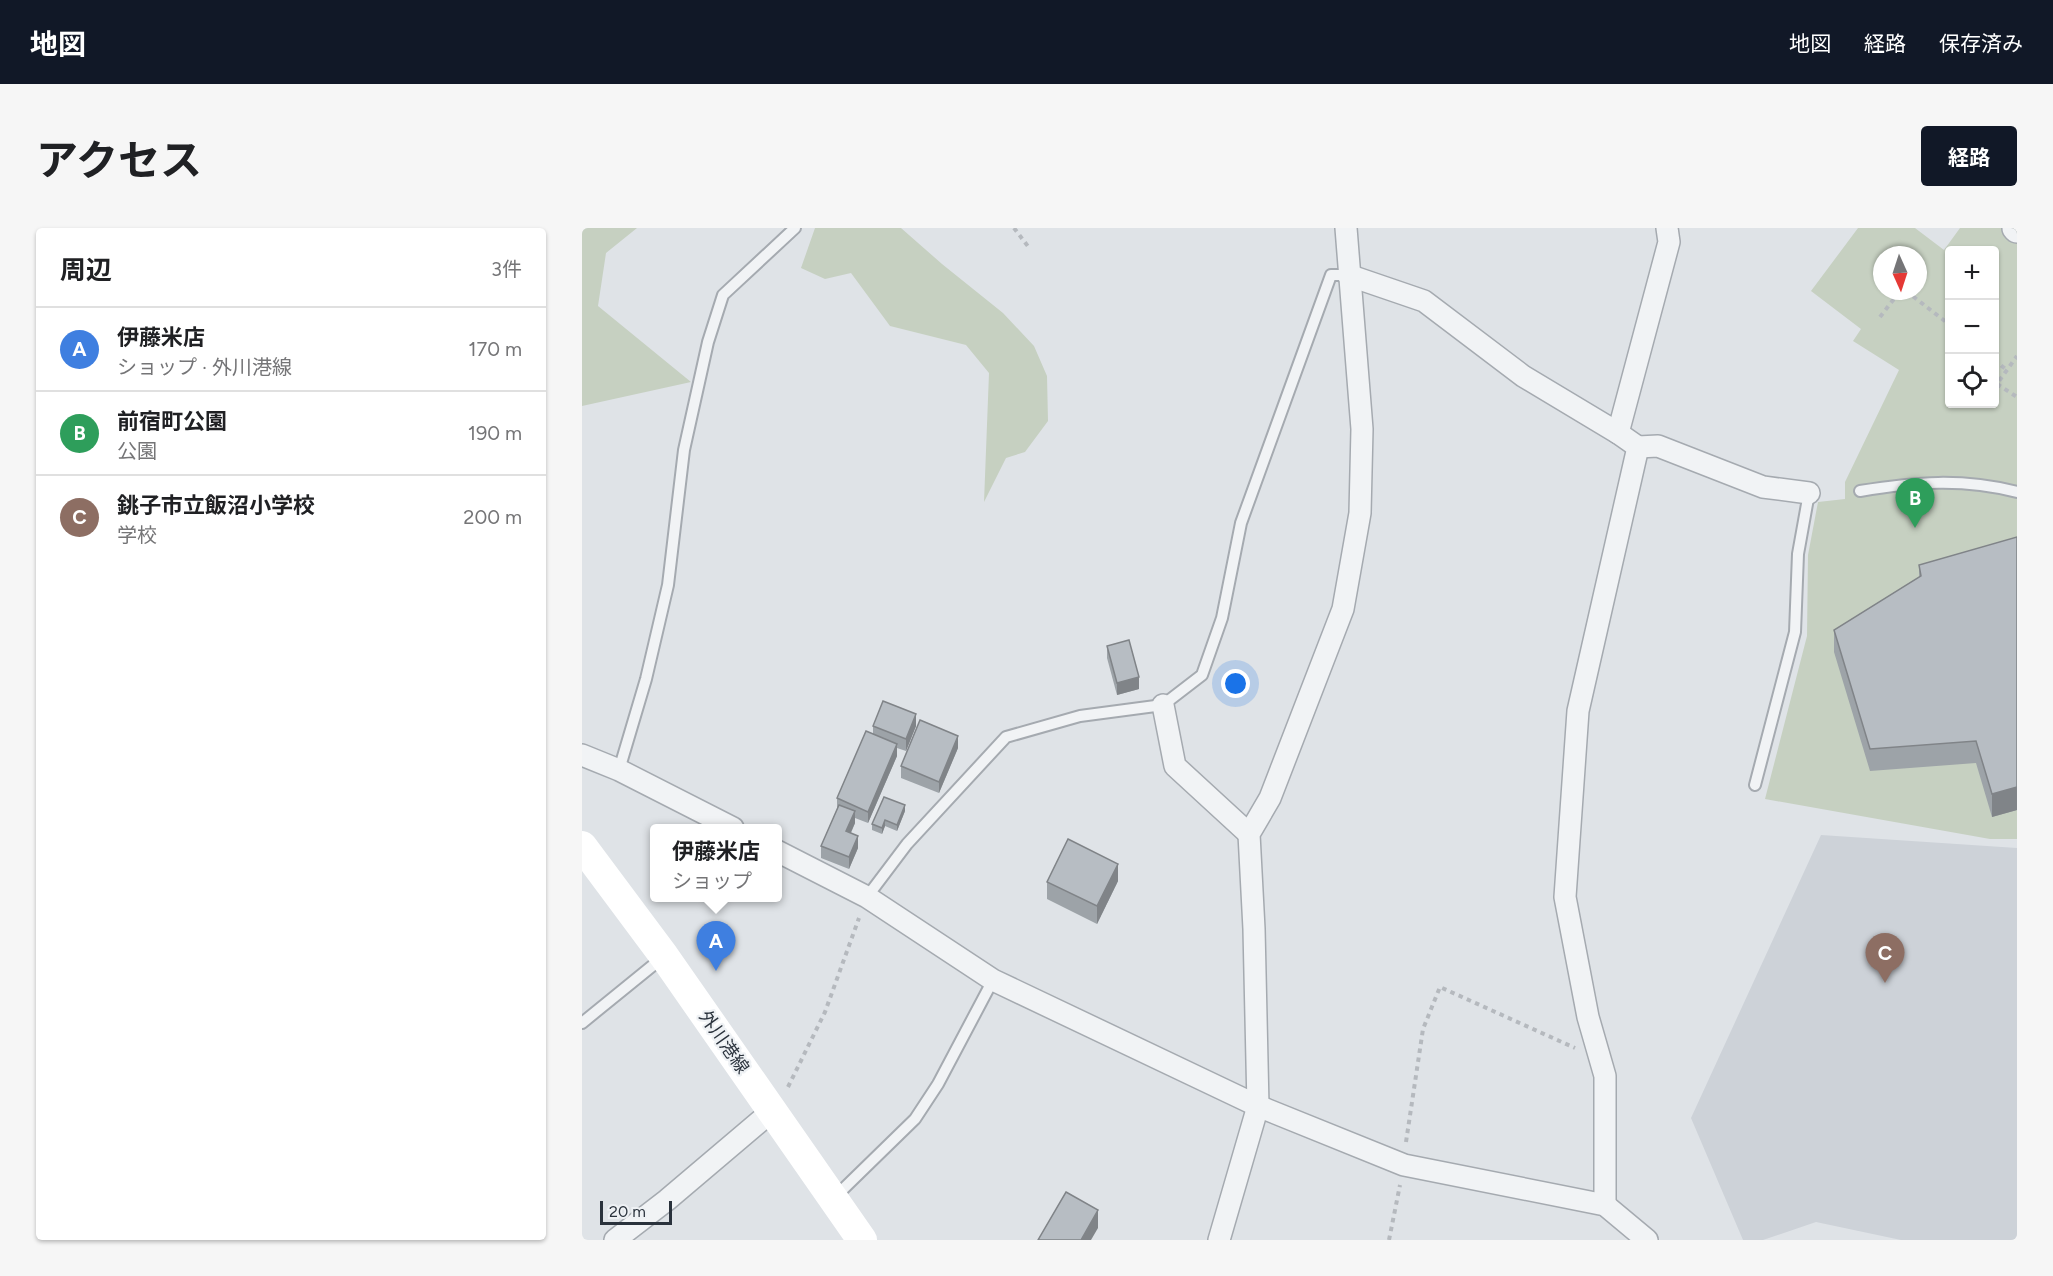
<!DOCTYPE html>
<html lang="ja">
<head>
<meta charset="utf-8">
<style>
  body { margin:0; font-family:Figtree,"Noto Sans JP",sans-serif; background:#f6f6f6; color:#202124 }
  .controls { position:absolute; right:18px; top:18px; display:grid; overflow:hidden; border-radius:6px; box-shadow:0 2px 4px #0004 }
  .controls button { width:54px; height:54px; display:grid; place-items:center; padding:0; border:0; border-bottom:2px solid #e0e0e0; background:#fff; color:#202124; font:30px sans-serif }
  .compass { position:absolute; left:1291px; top:18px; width:54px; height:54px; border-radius:50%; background:#fff; box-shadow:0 2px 4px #0004; rotate:177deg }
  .scale { position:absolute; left:18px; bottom:15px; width:72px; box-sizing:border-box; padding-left:6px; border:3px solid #2a323c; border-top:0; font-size:16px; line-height:21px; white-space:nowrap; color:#2a323c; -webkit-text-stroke:4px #eef1f4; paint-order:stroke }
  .you { position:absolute; left:654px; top:456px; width:21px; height:21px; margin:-15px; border:4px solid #fff; border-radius:50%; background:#1a73e8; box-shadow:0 0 0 9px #1a73e833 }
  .badge { display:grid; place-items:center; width:39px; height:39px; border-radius:50%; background:#111827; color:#fff; font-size:20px; font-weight:700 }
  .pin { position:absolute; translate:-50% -50px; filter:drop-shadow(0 2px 3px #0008) }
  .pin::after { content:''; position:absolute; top:32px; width:21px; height:18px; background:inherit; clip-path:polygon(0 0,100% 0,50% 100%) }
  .popup { position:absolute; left:68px; top:596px; width:132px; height:78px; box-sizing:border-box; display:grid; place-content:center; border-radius:6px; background:#fff; filter:drop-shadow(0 2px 4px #0005); font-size:20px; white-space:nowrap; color:#757577 }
  .popup b { font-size:22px; color:#202124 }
  .popup::after { content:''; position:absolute; left:50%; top:100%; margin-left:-12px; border:12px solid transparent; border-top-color:#fff }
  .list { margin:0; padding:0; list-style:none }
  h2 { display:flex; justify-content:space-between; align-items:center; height:78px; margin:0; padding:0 24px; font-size:26px }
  h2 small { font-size:20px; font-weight:400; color:#757577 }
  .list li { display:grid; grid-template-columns:39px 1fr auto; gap:18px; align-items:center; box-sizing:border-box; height:84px; padding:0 24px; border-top:2px solid #e0e0e0 }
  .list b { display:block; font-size:22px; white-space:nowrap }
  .list p { margin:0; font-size:20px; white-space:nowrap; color:#757577 }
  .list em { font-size:20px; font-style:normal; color:#757577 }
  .icon { flex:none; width:33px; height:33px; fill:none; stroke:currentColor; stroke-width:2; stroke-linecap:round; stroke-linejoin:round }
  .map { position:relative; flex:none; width:1435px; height:1012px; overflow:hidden; border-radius:6px }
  header { display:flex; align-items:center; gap:36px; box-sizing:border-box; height:84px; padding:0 30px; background:#111827; color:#fff }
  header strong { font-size:28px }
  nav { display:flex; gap:33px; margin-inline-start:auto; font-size:21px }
  .intro { display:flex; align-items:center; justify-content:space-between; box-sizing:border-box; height:144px; padding:0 36px }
  h1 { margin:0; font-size:42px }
  .button { padding:15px 27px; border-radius:6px; background:#111827; color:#fff; font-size:21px; font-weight:700 }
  main { display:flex; gap:36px; padding:0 36px }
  aside { flex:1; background:#fff; border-radius:6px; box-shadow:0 2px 4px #0004 }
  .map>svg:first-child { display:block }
  .built { fill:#cdd2d8 }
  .green { fill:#c6d0c1; fill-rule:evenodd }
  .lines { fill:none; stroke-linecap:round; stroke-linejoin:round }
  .service-casing { stroke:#a5aab0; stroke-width:14 }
  .minor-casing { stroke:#a5aab0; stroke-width:24 }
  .tertiary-casing { stroke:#a5aab0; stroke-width:30 }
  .path { stroke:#b5b9be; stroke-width:4; stroke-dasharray:4.5 4.5; stroke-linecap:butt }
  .service { stroke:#f1f3f5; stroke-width:10 }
  .minor { stroke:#f1f3f5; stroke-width:21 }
  .tertiary { stroke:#f1f3f5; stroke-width:27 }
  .secondary { stroke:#fff; stroke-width:30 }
  .wall { fill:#9da3a8 }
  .shaded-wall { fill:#808488 }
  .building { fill:#b7bdc3; stroke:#808488; stroke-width:1.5 }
  .labels { text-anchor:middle; stroke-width:4.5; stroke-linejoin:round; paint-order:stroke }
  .street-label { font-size:18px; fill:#2a323c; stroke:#eef1f4 }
</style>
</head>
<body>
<header>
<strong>地図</strong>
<nav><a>地図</a><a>経路</a><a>保存済み</a></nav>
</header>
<div class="intro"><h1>アクセス</h1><a class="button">経路</a></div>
<main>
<aside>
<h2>周辺<small>3件</small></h2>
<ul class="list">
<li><span class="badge" style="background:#3f7fe0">A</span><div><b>伊藤米店</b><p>ショップ · 外川港線</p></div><em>170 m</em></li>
<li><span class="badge" style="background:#2e9e5b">B</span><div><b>前宿町公園</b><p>公園</p></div><em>190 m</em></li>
<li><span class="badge" style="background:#8d6e63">C</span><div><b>銚子市立飯沼小学校</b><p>学校</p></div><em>200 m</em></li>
</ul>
</aside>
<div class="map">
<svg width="1435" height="1012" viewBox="0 0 1435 1012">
  <rect width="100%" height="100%" fill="#dfe3e7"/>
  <polygon class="built" points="1239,607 1435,620 1435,1012 1319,1012 1234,994 1181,1012 1161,1012 1109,890"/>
  <g class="green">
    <polygon points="0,0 55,0 24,25 16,78 109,154 0,178"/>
    <polygon points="233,0 319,0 360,36 421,85 452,118 465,148 466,193 443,224 424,230 402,274 407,145 384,117 308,98 269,45 243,51 219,40"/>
    <path d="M1276,0h57l29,22 16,-22h57v611h-27l-225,-40 42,-163 1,-81 10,-53 27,-3v-17l54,-112 -46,-29 8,-12 -50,-38zM1368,22h44v154h-44zM1300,27h36v36h-36z"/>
  </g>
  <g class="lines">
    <g class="service-casing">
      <g id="service">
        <path d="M1278,263c55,-9 102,-13 157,1"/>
        <polyline points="37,542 64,451 86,357 102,222 126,114 141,67 213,0"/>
        <polyline points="1173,557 1213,404 1216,326 1227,265"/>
        <polyline points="285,669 325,616 424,509 498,488 581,477 620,447 640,390 659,295 749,47 766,47"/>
        <polyline points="0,795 80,730"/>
        <polyline points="253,969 333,891 356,856 411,752"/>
      </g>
    </g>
    <g class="minor-casing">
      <g id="minor">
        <polyline points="766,47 842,73 941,148 1036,205"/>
        <polyline points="1056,219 1076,218 1181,259 1227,265"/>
        <polyline points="581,477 593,538 667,606"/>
        <polyline points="0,527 37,542 151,600"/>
        <polyline points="195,623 285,669 411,752 676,878 822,937 1023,977 1065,1012"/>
        <polyline points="1023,977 1023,848 1006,789 983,669 996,483 1056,219 1036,205 1087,14 1085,0"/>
        <polyline points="33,1012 85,972 190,883"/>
        <polyline points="637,1012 676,878 672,701 667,606 688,570 761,381 778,285 780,201 764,0"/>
      </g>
    </g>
    <g class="tertiary-casing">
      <polyline id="tertiary" points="1434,0 1435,1"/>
    </g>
    <g class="path">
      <polyline points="432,0 448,21"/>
      <polyline points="1336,39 1339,35"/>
      <polyline points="1324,63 1368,97"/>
      <polyline points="1298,89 1318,63"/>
      <polyline points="1412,132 1425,142"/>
      <polyline points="1415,156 1435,169"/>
      <polyline points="1412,160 1435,128"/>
      <polyline points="206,859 243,784 277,690"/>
      <polyline points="824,914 841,801 858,759 993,820"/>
      <polyline points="807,1012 818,957"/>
    </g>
    <use href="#service" class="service"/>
    <use href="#minor" class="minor"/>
    <use href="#tertiary" class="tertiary"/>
    <polyline class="secondary" points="0,618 82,728 280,1012"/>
  </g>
  <g class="wall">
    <polygon points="1435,309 1435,582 1410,589 1394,535 1288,543 1252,424 1252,402 1337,349 1337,337"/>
    <polygon points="525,418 557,461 535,467 525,430"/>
    <polygon points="291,498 334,498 324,523 315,520 315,528 286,595 273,590 273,595 269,605 276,620 267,641 239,630 239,618 255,581 255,570 291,506"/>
    <polygon points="376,520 357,565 319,550 319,538"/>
    <polygon points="323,583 315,603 303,598 300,606 290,602 290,596"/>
    <polygon points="536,653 515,696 465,671 465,654"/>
  </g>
  <g class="shaded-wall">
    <polygon points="557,449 557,461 535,467 535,455"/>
    <polygon points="334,486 334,498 324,523 324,511"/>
    <polygon points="376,508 376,520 357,565 357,554"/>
    <polygon points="315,516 315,528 286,595 286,584"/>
    <polygon points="1435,559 1435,582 1410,589 1410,566"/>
    <polygon points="323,577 323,583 315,603 315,597"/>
    <polygon points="273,583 273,595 264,615 264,603"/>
    <polygon points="303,592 303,598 300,606 300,600"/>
    <polygon points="276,608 276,620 267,641 267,629"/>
    <polygon points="536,636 536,653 515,696 515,678"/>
    <polygon points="516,982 516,1000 509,1012 499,1012"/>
  </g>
  <g class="building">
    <polygon points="1435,309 1435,559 1410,566 1394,513 1288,521 1252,402 1339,348 1337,337"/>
    <polygon points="547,412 557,449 535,455 525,418"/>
    <polygon points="301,473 334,486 324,511 291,498"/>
    <polygon points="338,492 376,508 357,554 319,538"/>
    <polygon points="284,503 315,516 286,584 255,570"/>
    <polygon points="302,569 323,577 315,597 303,592 300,600 290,596"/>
    <polygon points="257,577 273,583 264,603 276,608 267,629 239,618"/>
    <polygon points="486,611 536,636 515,678 465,654"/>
    <polygon points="484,964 516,982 499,1012 456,1012"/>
  </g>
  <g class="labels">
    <g class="street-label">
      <text transform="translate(142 814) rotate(55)" y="6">外川港線</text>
    </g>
  </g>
</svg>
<div class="controls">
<button>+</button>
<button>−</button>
<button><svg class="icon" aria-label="locate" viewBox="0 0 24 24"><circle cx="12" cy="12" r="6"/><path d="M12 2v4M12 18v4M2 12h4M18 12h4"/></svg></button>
</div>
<svg class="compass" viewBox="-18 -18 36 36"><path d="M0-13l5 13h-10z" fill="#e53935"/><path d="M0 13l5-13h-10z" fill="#757577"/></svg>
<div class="scale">20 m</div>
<div class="you"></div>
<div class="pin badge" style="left:134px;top:743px;background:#3f7fe0">A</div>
<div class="popup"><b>伊藤米店</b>ショップ</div>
<div class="pin badge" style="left:1333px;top:300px;background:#2e9e5b">B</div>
<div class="pin badge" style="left:1303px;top:755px;background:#8d6e63">C</div>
</div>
</main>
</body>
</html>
